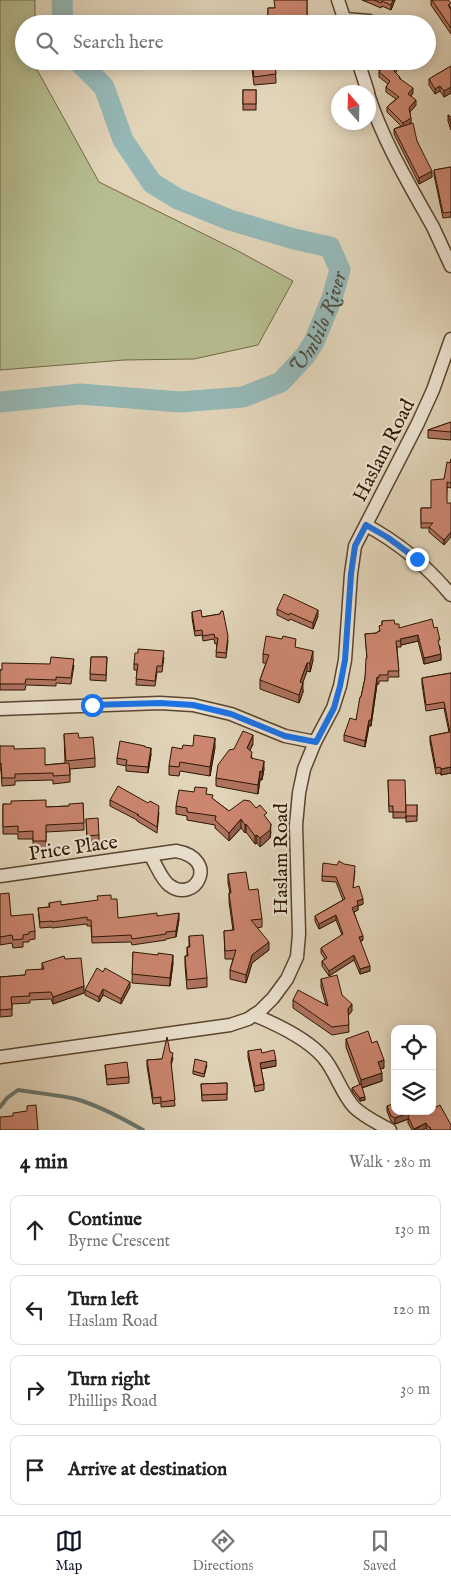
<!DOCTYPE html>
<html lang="en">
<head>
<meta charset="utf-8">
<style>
  body { margin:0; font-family:"IM FELL English",serif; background:#f6f6f6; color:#222 }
  .controls { position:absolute; right:15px; bottom:15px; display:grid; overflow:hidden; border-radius:10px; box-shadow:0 2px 12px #0003 }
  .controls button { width:45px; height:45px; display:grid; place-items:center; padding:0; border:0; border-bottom:1px solid #e0e0e0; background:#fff; color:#222; font:25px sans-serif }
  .compass { position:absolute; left:331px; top:85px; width:45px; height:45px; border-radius:50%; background:#fff; box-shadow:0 2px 12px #0003; rotate:340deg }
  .stop { position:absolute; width:15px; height:15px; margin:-11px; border:4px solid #1a73e8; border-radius:50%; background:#fff }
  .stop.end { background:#1a73e8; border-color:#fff; box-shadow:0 1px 5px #0008 }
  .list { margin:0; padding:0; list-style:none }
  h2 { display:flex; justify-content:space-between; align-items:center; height:65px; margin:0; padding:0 20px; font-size:21px }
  h2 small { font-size:16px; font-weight:400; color:#767676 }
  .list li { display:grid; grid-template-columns:32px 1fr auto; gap:15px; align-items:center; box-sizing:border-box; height:70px; margin:0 10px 10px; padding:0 10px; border:1px solid #e0e0e0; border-radius:10px }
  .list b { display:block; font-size:19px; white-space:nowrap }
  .list p { margin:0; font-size:16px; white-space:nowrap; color:#767676 }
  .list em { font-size:16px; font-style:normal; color:#767676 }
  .icon { flex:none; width:28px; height:28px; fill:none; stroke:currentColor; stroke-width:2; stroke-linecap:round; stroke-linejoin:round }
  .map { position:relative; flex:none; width:451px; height:1130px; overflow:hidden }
  .search { position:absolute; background:#fff; box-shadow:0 2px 12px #0003; left:15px; right:15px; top:15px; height:55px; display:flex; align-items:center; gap:12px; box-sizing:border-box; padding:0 18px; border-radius:28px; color:#767676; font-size:19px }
  .sheet { height:385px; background:#fff }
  nav { display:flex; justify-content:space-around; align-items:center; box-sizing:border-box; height:70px; border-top:1px solid #e0e0e0; background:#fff; font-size:14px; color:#767676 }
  nav a { display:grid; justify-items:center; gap:2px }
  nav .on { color:#111827 }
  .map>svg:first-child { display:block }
  .green { fill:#b5bc8e; stroke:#716847 }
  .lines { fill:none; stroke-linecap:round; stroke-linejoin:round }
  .stream { stroke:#6b766d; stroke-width:4 }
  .river { stroke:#95b7b5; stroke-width:21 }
  .minor-casing { stroke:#5a452e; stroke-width:15 }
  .minor { stroke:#ece3d2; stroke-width:12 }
  .wall { fill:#af7360; stroke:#2d1500 }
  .shaded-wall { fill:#8f5e4e; stroke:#2d1500 }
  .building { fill:#cc8670; stroke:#2d1500 }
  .route { stroke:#1a73e8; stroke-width:6 }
  .labels { text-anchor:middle; stroke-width:4.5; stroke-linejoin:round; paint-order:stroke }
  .street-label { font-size:20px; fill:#2d1500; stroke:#ece3d2 }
  .water-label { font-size:21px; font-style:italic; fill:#514e3f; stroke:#ece3d2 }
</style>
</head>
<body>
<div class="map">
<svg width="451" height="1130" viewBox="0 0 451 1130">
  <rect width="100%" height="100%" fill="#e1d4b9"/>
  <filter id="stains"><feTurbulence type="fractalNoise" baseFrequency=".004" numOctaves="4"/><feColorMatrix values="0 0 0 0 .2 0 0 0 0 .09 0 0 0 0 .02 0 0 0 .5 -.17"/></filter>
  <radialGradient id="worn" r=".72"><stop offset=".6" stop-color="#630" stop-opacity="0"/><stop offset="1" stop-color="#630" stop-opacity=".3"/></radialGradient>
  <polygon class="green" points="0,0 35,0 35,24 24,24 24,61 35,61 35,66 99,182 240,252 293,281 258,345 194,359 124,360 0,370"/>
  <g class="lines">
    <path class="stream" d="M0,1107l7,-9 11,-8c19,3 40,5 58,9 24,7 46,19 67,31"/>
    <g class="river">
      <polyline points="62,0 63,24"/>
      <path id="s1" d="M0,402l80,-8 100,8 63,-5 38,-15 24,-26 9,-14 18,-44 8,-28 -10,-23 -36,-8 -64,-19 -52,-21 -26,-16 -29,-43 -19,-53 -26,-26"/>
    </g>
    <g class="minor-casing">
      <g id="minor">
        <polyline points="338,0 346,24"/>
        <polyline points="345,19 369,21 374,24"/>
        <polyline points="358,61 368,92"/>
        <path d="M368,94c15,47 41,90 65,133 6,13 12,26 18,39"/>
        <path d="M366,525c33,18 61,41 85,70"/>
        <polyline points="0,709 160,703 193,705 231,714 285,736 315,742"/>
        <path d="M0,876l176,-25c45,8 19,54 -7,34 -8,-6 -13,-21 -19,-30"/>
        <path d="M254,1015c22,9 53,24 69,42 13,15 18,36 31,50 10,10 24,16 36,23"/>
        <polyline points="0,1057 230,1025 248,1019 260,1011 273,998 287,979 297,957 299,934 296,825 299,793 304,769 315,742 333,708 340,686 345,660 351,574 355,546 418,423 433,390 451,339"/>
      </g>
    </g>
    <use href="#minor" class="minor"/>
  </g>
  <g class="wall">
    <polygon points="307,0 307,24 268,24 268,8 274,8"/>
    <polygon points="362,0 395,0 391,10 382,6 381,8"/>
    <polygon points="431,0 448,0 451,10 451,34 431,5"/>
    <polygon points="251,61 275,61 276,83 254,85"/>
    <polygon points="401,61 401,63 395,72 413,93 411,96 416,105 410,112 411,123 409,124 417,141 432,177 419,184 394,134 394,129 401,126 387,112 387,107 396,99 386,92 386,87 388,84 379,77 379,72 380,71 373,67 373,62"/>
    <polygon points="451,66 451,93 444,97 440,91 435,94 429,85 429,79"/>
    <rect x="243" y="90" width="13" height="20"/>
    <polygon points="448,115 451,117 451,130 448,121"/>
    <polygon points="451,167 451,217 443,218 434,175 434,170"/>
    <polygon points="451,422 451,440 428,438 428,430"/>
    <polygon points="451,459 451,488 447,487 444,545 429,532 429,528 421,528 421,508 431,508 444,479 450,463"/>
    <polygon points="277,609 318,616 313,629 290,619 289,621 277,615"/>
    <polygon points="192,612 202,617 220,614 228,641 226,658 216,657 217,643 215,644 214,639 203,641 202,635 195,636 192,618"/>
    <polygon points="382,621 395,624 399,628 440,646 441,660 424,664 418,641 401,645 401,647 397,647 399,677 388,677 388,681 379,681 379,684 377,684 371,726 369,726 365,747 344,741 344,735 356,720 361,697 365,678 367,658 365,634 377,633 379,631 382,625"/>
    <polygon points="296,648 313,660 310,672 307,671 302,683 303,692 299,703 260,689 260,680 266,663 263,663 263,654"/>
    <polygon points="91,657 107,657 106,681 90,680"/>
    <polygon points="164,657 162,672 157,672 155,686 136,685 137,670 134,670 134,664"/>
    <polygon points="74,665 71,684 56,683 56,686 26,685 25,690 0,690 0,670"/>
    <polygon points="451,673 451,773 441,775 440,773 436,774 430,742 430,736 449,732 444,708 426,711 422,684 422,678"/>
    <polygon points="64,734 79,738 95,758 95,767 70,769 70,782 53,784 53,780 15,781 15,785 2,786 1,770 0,770 0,746 14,749 45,765 65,763"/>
    <polygon points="253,744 250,750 252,758 264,769 262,780 260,780 258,794 216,786 216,778 234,749"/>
    <polygon points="193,746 215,747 210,776 180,771 179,776 169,775 169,766"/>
    <polygon points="145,747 151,754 148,773 126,771 126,766 117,764 117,758"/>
    <polygon points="388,780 406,811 417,805 417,821 406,822 406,816 406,818 393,818 393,812 389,812"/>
    <polygon points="207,795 229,811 256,808 267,819 271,832 270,838 260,847 257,843 255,844 246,832 245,833 241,828 229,841 215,828 215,825 187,820 187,816 176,814 176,806"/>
    <polygon points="110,800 159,812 157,833 137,821 137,820 110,806"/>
    <polygon points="83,803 84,830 46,832 46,848 33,849 33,839 18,839 18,834 3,834 3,804 46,807 69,806"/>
    <polygon points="86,819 99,835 99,841 87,842"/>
    <polygon points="355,871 353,888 363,904 358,906 358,910 354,912 363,940 360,942 370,971 360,974 354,960 329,976 322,966 322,961 325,959 321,953 321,948 342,935 336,920 319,929 315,921 315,916 343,900 336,882 322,881 322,876"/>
    <polygon points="228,874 249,890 262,919 262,927 257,928 269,950 252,963 246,983 230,979 230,970 233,959 225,959 224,931 233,930 229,902 229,893 230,893 228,883"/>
    <polygon points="0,894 11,916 35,931 35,939 29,940 29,942 23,942 23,947 13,948 12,943 0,945"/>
    <polygon points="111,899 118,918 157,916 179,919 176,937 166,939 166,940 132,945 131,942 92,943 91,926 87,926 87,924 52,928 52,927 40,928 38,908 49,907 49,903 61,905"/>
    <polygon points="189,936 207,978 207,987 187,989 185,965 185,956 187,956 187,947 189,947"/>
    <polygon points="133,952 173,963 170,986 132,983"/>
    <polygon points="65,959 84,993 53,1004 51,999 30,1000 30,1003 12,1004 12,1016 0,1017 0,977 25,975 42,969 42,963"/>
    <polygon points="321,979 342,995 352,1011 348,1015 349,1032 332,1035 293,1008 293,1000 326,1005 321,987"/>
    <polygon points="130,987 121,1004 103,995 99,1002 85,995 85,990"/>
    <polygon points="346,1039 372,1043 384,1068 380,1069 382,1081 362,1088 365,1100 360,1101 352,1091 352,1088 360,1085 346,1047"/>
    <polygon points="248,1051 262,1053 276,1066 261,1069 264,1084 264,1090 255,1092 248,1057"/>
    <polygon points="170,1052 173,1058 171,1066 175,1106 161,1107 161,1103 153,1104 147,1066 147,1060 162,1059"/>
    <polygon points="105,1065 129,1077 129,1083 107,1085"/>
    <polygon points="207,1065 204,1077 193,1074 193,1071"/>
    <polygon points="227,1083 227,1100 202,1101 201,1084"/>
    <polygon points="387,1106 451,1130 427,1130 426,1128 423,1130 412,1130 408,1123 408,1119 395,1124 391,1121 387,1111"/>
  </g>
  <g class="shaded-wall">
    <polygon points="393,0 395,0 391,10 391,5"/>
    <polygon points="399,61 401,61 401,63 394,76 394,71"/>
    <polygon points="440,86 440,91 435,94 435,89"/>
    <polygon points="451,87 451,93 444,97 444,91"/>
    <polygon points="413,88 413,93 408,99 408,94"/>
    <polygon points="416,100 416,105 409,113 409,108"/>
    <polygon points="411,118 411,123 403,128 403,123"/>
    <polygon points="432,171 432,177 419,184 419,178"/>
    <polygon points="451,532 451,537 444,545 444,540"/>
    <polygon points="318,610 318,616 313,629 313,623"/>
    <polygon points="418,635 418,641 401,645 400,639"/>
    <polygon points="313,651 313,660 310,672 310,663"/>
    <polygon points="441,654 441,660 424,664 424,658"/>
    <polygon points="307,663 307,671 300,691 300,682"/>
    <polygon points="377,677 377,684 371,726 371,720"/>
    <polygon points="303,683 303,692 299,703 299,695"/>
    <polygon points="369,720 369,726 365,747 365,741"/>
    <polygon points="253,735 253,744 247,756 247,748"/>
    <polygon points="215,738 215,747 210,776 210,767"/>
    <polygon points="151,748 151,754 148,773 148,767"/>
    <polygon points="264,761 264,769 262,780 262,772"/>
    <polygon points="451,767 451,773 441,775 441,769"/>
    <polygon points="260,771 260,780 258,794 258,785"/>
    <polygon points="241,819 241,828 229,841 229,833"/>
    <polygon points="246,824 246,832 245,833 245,825"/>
    <polygon points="271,824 270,838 260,847 260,838"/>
    <polygon points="257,835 257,843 255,844 255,836"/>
    <polygon points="363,899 363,904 358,906 358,910 352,913 352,908 357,901"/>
    <polygon points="179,913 179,919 176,937 176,931"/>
    <polygon points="336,915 336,920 319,929 319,924"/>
    <polygon points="363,936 363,940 359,942 359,937"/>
    <polygon points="269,942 269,950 252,963 246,983 246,975 252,955"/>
    <polygon points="173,955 173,963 170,986 170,978"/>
    <polygon points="354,955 354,960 329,976 329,971"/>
    <polygon points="370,966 370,971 360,974 360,969"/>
    <polygon points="130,982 130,987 121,1004 121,999"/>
    <polygon points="84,986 84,993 53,1004 53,997"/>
    <polygon points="103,989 103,995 99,1002 99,997"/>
    <polygon points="352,1004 352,1011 348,1016 348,1009"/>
    <polygon points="276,1060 276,1066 260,1069 260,1063"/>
    <polygon points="384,1060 384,1068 378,1070 378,1062"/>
    <polygon points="382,1073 382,1081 361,1088 361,1080"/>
    <polygon points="365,1097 365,1100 360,1101 360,1098"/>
    <polygon points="411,1112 411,1118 395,1124 395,1118"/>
    <polygon points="426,1123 426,1128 423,1130 414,1130"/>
  </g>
  <g class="building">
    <polygon points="274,0 307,0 307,18 268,20 268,8 275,8"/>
    <polygon points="374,0 393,0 391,5 382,1 381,3"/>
    <polygon points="432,0 448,0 451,3 448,5 451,10 451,28"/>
    <polygon points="427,29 430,31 427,35"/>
    <polygon points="252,61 275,61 276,74 254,77"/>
    <polygon points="374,61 399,61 394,71 400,77 399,78 413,88 408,94 416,100 409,108 411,118 403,123 387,107 399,97 386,87 390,81 379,72 382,68"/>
    <polygon points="451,66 451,87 444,91 440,86 435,89 429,79"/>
    <rect x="243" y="90" width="13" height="14"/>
    <polygon points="448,115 451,117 451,124"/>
    <polygon points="413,123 417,141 432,171 419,178 394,129"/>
    <polygon points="451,167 451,212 443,213 434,170"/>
    <polygon points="451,422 451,432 428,430"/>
    <polygon points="451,459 451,483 447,482 447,503 451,503 451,532 444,540 429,527 433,523 421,523 421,508 431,508 431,480 444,479 447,462 450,463"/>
    <polygon points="284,594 318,610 313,623 290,613 289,615 277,609"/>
    <polygon points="201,610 202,617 220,614 221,611 223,611 228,636 226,653 216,652 218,638 215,638 214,634 203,636 202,630 195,631 192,612"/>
    <polygon points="432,619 434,628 437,627 440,640 438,640 441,654 424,658 418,635 400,639 401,641 396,641 399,671 388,671 388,675 379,675 379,678 377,677 371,720 369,720 365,741 344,735 350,718 356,720 360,697 361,697 365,678 366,658 367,658 365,634 377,633 377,632 380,631 379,626 382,625 382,621 394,620 395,624 399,624 399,628"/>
    <polygon points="266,636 282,639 283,636 296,639 295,647 313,651 310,663 307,663 300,682 303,683 299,695 260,680 269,655 263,654"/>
    <polygon points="138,649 164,651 162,666 157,666 155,681 136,679 138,664 134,664 135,653 138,653"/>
    <polygon points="51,657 74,659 71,678 56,677 56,680 26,679 25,684 0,684 0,670 2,670 2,663 50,664"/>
    <polygon points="91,657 107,657 106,675 90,674"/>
    <polygon points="451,673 451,767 441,769 440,767 436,768 430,736 450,732 444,702 426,705 422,678"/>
    <polygon points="243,731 253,735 247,748 252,752 251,758 264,761 262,772 260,771 258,785 216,778 218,765 229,750 234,749"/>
    <polygon points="78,733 79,738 93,737 95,758 66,761 64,734"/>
    <polygon points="194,735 215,738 210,767 180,762 179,767 169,766 172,747 182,749 183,745 193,746"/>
    <polygon points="120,741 145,746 145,747 151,748 148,767 126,765 127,760 117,758"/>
    <polygon points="0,746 14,746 14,749 45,748 45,765 69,763 70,775 53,776 53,773 15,774 15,778 2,778 1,763 0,763"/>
    <polygon points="388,780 405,780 406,812 393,812 393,806 389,806"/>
    <polygon points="118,786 148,803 150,801 159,806 157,827 137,815 139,815 110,800"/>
    <polygon points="195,787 207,788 206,794 213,795 212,798 229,811 244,800 250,801 256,808 260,805 267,813 264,815 271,824 270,830 260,838 257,835 255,836 246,824 245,825 241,819 229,833 215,820 216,816 187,812 187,808 176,806 179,790 194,792"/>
    <polygon points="46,800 46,807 69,806 69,804 83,803 84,823 46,825 46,841 33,841 33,831 18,832 18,826 3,827 3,804 11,804 11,801"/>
    <rect x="406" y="805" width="11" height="11"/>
    <polygon points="98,818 99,835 87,836 86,819"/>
    <polygon points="339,861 344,864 355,866 353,888 359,886 363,899 357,901 358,905 352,908 363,936 359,937 370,966 360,969 354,955 329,971 322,961 327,958 321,948 343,934 336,915 319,924 315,916 345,899 336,877 322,876 323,863 337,865"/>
    <polygon points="246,872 249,890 258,889 262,919 251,920 269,942 252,955 246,975 230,970 236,950 225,951 224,931 234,930 229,893 231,893 228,874"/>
    <polygon points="9,893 11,916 33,914 35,931 29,932 29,934 23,935 23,939 13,940 12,935 0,937 0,894"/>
    <polygon points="111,895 111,899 117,899 118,918 157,913 157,916 179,913 176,931 166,932 166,934 132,939 131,935 92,937 91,920 87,920 87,917 52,922 52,921 40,922 38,908 50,907 49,903 61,901 61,905 98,900 97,896"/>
    <polygon points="203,935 207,978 187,980 185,956 188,956 187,947 190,947 189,936"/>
    <polygon points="133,952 158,955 158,953 173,955 170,978 132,974"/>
    <polygon points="64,956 65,959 81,958 84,986 53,997 51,992 29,993 30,996 11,997 12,1009 0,1010 0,977 25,975 26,970 44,969 42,963"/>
    <polygon points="97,968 103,972 105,968 130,982 121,999 103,989 99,997 85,990"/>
    <polygon points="337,975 342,995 352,1004 348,1009 349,1025 332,1027 293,1000 298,990 328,1006 321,979"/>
    <polygon points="368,1031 372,1043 377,1041 384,1060 378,1062 382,1073 361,1080 346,1039"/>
    <polygon points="167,1037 170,1052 173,1053 171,1062 175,1100 161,1102 161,1097 153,1098 147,1060 162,1059"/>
    <polygon points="261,1049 262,1053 274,1050 276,1060 260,1063 264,1084 255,1086 248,1051"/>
    <polygon points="195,1059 207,1062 204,1074 193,1071"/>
    <polygon points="127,1062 129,1077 107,1079 105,1065"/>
    <polygon points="227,1083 227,1094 202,1095 201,1084"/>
    <polygon points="361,1084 365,1097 360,1098 352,1088"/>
    <polygon points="395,1103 395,1111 432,1111 432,1106 435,1104 436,1107 440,1105 451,1125 451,1130 431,1130 430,1127 428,1127 426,1123 414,1129 408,1117 411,1112 395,1118 391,1116 387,1106"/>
    <polygon points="36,1105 38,1130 0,1130 0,1117 13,1116 13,1113 27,1111 27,1106"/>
  </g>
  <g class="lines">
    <polyline class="route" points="92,705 160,703 193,705 231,714 285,736 316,742 334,708 340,686 345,660 351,574 355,546 366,525 387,537 417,559"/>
  </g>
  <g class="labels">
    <g class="street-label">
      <text transform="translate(383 450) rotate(-63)" y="7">Haslam Road</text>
      <text transform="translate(73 847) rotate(-8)" y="7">Price Place</text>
      <text transform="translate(280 859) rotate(-90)" y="7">Haslam Road</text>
    </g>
    <g class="water-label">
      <text dy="7" stroke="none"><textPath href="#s1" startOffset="356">Umbilo River</textPath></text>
    </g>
  </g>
  <rect width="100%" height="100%" filter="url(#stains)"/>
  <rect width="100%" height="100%" fill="url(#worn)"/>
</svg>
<div class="controls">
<button><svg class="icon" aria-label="locate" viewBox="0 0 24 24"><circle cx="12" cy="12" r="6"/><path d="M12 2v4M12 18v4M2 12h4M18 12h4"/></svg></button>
<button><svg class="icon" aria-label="layers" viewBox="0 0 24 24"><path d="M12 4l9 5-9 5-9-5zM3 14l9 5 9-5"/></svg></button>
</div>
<svg class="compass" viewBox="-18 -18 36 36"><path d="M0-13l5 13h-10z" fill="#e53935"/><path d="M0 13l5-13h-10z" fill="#767676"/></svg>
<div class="stop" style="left:92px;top:705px"></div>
<div class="stop end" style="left:417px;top:559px"></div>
<div class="search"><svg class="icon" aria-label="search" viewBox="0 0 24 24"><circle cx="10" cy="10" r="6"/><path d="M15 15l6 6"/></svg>Search here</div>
</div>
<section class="sheet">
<h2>4 min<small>Walk · 280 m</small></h2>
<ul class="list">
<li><svg class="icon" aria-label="ahead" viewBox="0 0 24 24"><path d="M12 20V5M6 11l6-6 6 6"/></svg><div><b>Continue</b><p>Byrne Crescent</p></div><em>130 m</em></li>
<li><svg class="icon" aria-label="left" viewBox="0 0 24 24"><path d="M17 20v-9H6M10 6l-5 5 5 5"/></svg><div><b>Turn left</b><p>Haslam Road</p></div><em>120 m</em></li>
<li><svg class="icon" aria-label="right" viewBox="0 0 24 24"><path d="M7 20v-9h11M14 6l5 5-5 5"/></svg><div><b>Turn right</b><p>Phillips Road</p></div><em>30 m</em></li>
<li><svg class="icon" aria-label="arrive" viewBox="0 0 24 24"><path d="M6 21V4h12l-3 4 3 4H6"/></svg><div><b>Arrive at destination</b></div></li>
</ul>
</section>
<nav>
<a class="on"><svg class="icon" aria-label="map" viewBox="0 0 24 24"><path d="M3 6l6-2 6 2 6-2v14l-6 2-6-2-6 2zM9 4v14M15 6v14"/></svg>Map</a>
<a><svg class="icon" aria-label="directions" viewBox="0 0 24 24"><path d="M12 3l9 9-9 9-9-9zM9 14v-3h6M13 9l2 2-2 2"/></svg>Directions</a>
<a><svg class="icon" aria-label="saved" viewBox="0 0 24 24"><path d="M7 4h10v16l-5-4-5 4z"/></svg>Saved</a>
</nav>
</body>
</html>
